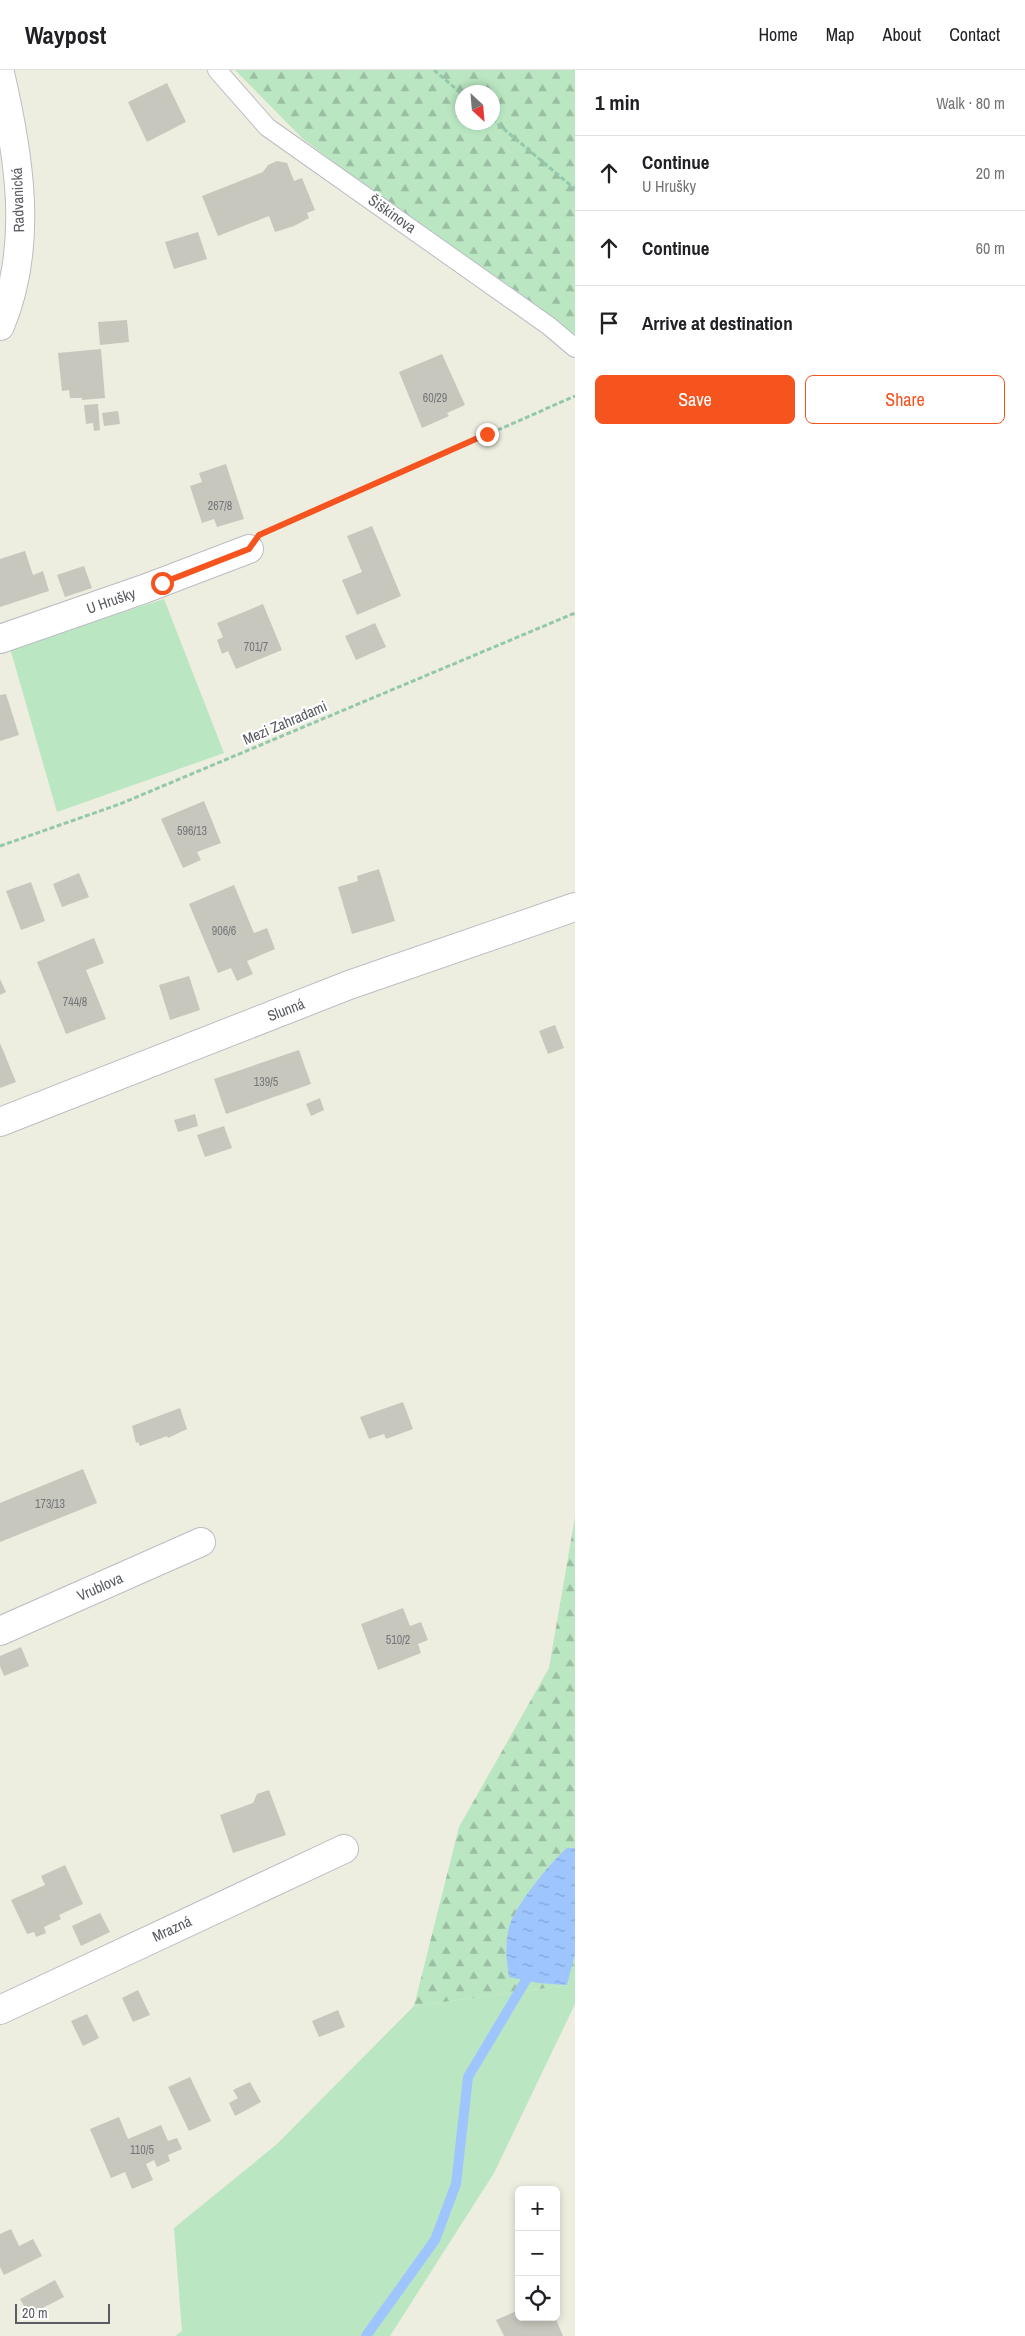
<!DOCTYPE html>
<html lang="en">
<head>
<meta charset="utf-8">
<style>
  body { margin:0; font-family:"Archivo Narrow",sans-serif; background:#f2f2f2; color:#202124 }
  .controls { position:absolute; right:15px; bottom:15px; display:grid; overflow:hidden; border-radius:8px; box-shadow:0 2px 8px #0003 }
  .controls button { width:45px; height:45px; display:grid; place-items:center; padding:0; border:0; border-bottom:1px solid #e0e0e0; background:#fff; color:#202124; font:25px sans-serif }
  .compass { position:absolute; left:455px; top:15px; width:45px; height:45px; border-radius:50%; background:#fff; box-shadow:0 2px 8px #0003; rotate:154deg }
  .scale { position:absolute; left:15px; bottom:12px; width:95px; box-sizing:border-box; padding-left:5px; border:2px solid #595c63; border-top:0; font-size:14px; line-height:18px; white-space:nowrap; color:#595c63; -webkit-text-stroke:4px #fff; paint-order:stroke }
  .stop { position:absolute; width:15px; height:15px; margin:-11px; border:4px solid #f5541f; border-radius:50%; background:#fff }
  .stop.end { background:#f5541f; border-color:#fff; box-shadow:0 1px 5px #0008 }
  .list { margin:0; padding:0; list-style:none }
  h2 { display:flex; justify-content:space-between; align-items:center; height:65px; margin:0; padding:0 20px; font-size:21px }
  h2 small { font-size:16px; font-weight:400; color:#757577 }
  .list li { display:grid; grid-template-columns:32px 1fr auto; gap:15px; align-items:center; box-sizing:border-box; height:75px; padding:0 20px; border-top:1px solid #e0e0e0 }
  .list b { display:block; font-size:19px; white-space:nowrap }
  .list p { margin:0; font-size:16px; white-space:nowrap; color:#757577 }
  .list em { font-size:16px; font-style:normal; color:#757577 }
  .actions { display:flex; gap:10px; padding:15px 20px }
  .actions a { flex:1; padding:11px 0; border:1px solid #f5541f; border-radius:8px; text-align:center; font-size:18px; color:#f5541f }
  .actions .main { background:#f5541f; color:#fff }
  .icon { flex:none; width:28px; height:28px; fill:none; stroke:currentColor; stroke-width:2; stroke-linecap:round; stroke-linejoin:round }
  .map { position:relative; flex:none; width:575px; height:2266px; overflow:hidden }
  header { display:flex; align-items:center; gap:30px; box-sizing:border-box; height:70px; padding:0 25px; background:#fff; border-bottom:1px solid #e0e0e0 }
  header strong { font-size:24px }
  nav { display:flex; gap:28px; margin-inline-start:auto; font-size:18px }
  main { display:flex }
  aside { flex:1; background:#fff }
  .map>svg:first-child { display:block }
  .green { fill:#bae7c2 }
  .forest { fill:url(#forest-firs); fill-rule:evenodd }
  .water { fill:url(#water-ripples) }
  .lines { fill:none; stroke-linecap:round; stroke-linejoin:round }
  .stream { stroke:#9fc5ff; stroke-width:10 }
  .building { fill:#c8c7bd }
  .service-casing { stroke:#bbbdc3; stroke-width:20 }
  .minor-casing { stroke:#bbbdc3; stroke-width:30 }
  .tertiary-casing { stroke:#bbbdc3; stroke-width:30 }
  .path { stroke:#93c8ab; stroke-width:3; stroke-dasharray:5 2.5; stroke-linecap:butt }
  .service { stroke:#fff; stroke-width:18 }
  .minor { stroke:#fff; stroke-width:28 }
  .tertiary { stroke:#fff; stroke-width:28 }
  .route { stroke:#f5541f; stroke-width:6 }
  .labels { text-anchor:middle; stroke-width:4.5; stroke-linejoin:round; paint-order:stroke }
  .number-label { font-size:12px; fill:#75777a }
  .street-label { font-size:15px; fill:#595c63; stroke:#fff }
</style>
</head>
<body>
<header>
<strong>Waypost</strong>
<nav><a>Home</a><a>Map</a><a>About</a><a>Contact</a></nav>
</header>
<main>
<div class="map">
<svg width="575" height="2266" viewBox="0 0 575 2266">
  <defs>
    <pattern id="forest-firs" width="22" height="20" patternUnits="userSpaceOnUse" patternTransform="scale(1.25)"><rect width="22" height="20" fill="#bae7c2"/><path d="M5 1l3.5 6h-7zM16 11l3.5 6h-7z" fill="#9abea1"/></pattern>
    <pattern id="water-ripples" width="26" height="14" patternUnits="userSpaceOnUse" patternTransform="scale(1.25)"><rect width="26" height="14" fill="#9fc5ff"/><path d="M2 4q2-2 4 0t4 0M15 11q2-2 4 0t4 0" fill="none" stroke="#85a3d2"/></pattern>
  </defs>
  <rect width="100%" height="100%" fill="#edede0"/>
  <g class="green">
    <polygon points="164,529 224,683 57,742 10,578"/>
    <polygon points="575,1914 575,1934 494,2103 390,2266 175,2266 182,2261 174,2158 277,2074 414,1936"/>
  </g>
  <g class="forest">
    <path d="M235,0h340v272l-272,-203zM462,22h30v30h-30z"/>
    <polygon points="575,1447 575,1914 414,1936 459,1757 549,1598"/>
  </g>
  <path class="water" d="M567,1778h8v106l-8,31 -29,-2 -29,-6c-3,-16 -4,-34 0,-50 6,-22 41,-64 58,-79z"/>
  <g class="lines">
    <polyline class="stream" points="366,2266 435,2170 456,2114 468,2007 526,1910"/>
  </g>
  <g class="building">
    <polygon points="167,13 186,52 147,72 128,32"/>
    <polygon points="277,91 287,93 294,111 302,108 315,140 307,143 309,148 294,156 275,162 269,146 218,166 202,126 263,102 268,95"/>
    <polygon points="198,162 207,189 174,199 165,172"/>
    <polygon points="127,250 129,272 100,275 98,252"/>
    <polygon points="101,279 105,328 82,330 82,328 70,328 69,320 62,321 58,283"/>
    <polygon points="442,284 465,335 447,343 449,346 422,358 399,302"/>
    <polygon points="98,334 100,360 94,361 93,353 86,354 84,335"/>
    <polygon points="118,341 120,354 104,356 102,343"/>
    <polygon points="226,394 244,449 217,457 214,449 202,453 190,416 202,412 199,403"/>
    <polygon points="372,456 401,526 357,545 342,510 362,502 347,466"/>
    <polygon points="25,481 33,505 43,501 49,521 0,537 0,489"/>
    <polygon points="84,496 92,518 65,527 57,505"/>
    <polygon points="263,534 282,580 236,599 228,581 222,584 217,570 223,567 217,553"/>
    <polygon points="375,553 386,577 356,590 345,566"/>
    <polygon points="6,624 19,665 0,671 0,625"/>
    <polygon points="204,731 221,773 197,782 201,790 183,798 161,749"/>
    <polygon points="379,799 395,851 352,864 338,817 358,811 357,806"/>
    <polygon points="79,803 89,827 62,837 53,814"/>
    <polygon points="31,812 45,851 21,860 6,821"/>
    <polygon points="234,815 254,863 267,858 275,879 247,891 253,904 237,911 231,898 218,903 189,834"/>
    <polygon points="94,868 104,893 86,900 106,949 66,964 37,892"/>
    <polygon points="189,906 200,940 170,950 159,915"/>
    <polygon points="0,909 6,922 0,925"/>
    <polygon points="555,955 564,978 548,984 539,961"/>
    <polygon points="0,973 16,1012 0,1018"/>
    <polygon points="299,980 311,1014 226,1044 214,1009"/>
    <polygon points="320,1028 324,1040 311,1046 306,1034"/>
    <polygon points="195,1044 198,1056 178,1062 174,1050"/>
    <polygon points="224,1056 232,1078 205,1087 197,1065"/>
    <polygon points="403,1332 413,1359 386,1369 384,1364 369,1369 360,1347"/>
    <polygon points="180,1338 187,1359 168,1368 167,1366 140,1376 138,1372 136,1373 132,1356"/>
    <polygon points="83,1399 97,1433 0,1472 0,1433"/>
    <polygon points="403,1538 410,1556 421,1552 428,1570 418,1574 421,1583 378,1600 361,1554"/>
    <polygon points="21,1577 29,1596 4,1606 0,1596 0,1586"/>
    <polygon points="269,1720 286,1765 233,1783 220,1745 253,1733 257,1724"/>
    <polygon points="65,1795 83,1834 59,1845 61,1849 44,1857 46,1863 36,1867 34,1862 27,1864 11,1830 45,1815 41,1806"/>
    <polygon points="100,1843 110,1862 81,1876 72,1856"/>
    <polygon points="138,1920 150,1945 133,1952 122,1928"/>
    <polygon points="338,1940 345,1957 319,1967 312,1951"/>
    <polygon points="87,1944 99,1968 83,1976 71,1951"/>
    <polygon points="190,2007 211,2051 189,2061 168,2017"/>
    <polygon points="250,2012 261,2032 235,2046 229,2033 238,2028 233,2020"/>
    <polygon points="119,2047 128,2069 161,2055 168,2071 177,2068 182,2079 168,2085 170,2091 157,2097 154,2090 146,2094 153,2110 132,2119 125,2102 111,2108 90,2059"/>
    <polygon points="11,2159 19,2176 33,2169 42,2186 4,2205 0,2197 0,2164"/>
    <polygon points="55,2210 64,2227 29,2245 20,2229"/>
    <polygon points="519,2240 519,2247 555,2247 563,2266 504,2266 496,2250"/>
  </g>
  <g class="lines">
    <g class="service-casing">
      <polyline id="service" points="217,0 267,57 549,256 575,278"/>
    </g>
    <g class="minor-casing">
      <g id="minor">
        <polyline points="0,569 144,519 249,479"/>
        <polyline points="0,1052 349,915 575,837"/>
        <polyline points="0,1561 201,1472"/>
        <polyline points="0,1940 344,1779"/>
      </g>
    </g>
    <g class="tertiary-casing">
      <path id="tertiary" d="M0,3c19,82 34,172 0,253"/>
    </g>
    <g class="path">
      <polyline points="434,0 462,24"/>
      <polyline points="492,49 575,119"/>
      <polyline points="271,460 575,326"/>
      <polyline points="0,776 120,734 575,543"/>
    </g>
    <use href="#service" class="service"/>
    <use href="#minor" class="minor"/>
    <use href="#tertiary" class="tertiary"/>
  </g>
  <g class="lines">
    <polyline class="route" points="162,513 249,479 259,465 487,364"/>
  </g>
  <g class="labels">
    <g class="number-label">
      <text x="435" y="332">60/29</text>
      <text x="220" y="440">267/8</text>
      <text x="256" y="581">701/7</text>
      <text x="192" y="765">596/13</text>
      <text x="224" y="865">906/6</text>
      <text x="75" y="936">744/8</text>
      <text x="266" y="1016">139/5</text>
      <text x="50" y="1438">173/13</text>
      <text x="398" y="1574">510/2</text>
      <text x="142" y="2084">110/5</text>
    </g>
    <g class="street-label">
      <text transform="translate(18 130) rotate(-92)" y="5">Radvanická</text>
      <text transform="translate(392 144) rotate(35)" y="5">Šiškinova</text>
      <text transform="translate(111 531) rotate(-19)" y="5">U Hrušky</text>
      <text transform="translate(285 653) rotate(-23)" y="5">Mezi Zahradami</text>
      <text transform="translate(286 940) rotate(-21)" y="5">Slunná</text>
      <text transform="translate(100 1517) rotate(-24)" y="5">Vrublova</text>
      <text transform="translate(172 1859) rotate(-25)" y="5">Mrazná</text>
    </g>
  </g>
</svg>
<div class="controls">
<button>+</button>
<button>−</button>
<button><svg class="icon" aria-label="locate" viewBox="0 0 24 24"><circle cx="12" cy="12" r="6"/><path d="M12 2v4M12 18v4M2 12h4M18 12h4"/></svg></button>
</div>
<svg class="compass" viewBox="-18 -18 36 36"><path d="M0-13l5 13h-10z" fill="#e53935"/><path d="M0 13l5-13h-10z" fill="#757577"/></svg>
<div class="scale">20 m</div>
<div class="stop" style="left:162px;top:513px"></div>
<div class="stop end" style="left:487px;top:364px"></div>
</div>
<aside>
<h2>1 min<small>Walk · 80 m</small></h2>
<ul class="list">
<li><svg class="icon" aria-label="ahead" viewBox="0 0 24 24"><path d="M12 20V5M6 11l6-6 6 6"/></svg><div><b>Continue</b><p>U Hrušky</p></div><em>20 m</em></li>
<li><svg class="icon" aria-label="ahead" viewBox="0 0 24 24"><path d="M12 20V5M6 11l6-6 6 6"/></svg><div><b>Continue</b></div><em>60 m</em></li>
<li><svg class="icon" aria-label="arrive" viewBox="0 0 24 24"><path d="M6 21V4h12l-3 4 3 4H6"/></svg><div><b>Arrive at destination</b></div></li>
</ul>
<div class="actions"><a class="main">Save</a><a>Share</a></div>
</aside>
</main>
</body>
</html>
